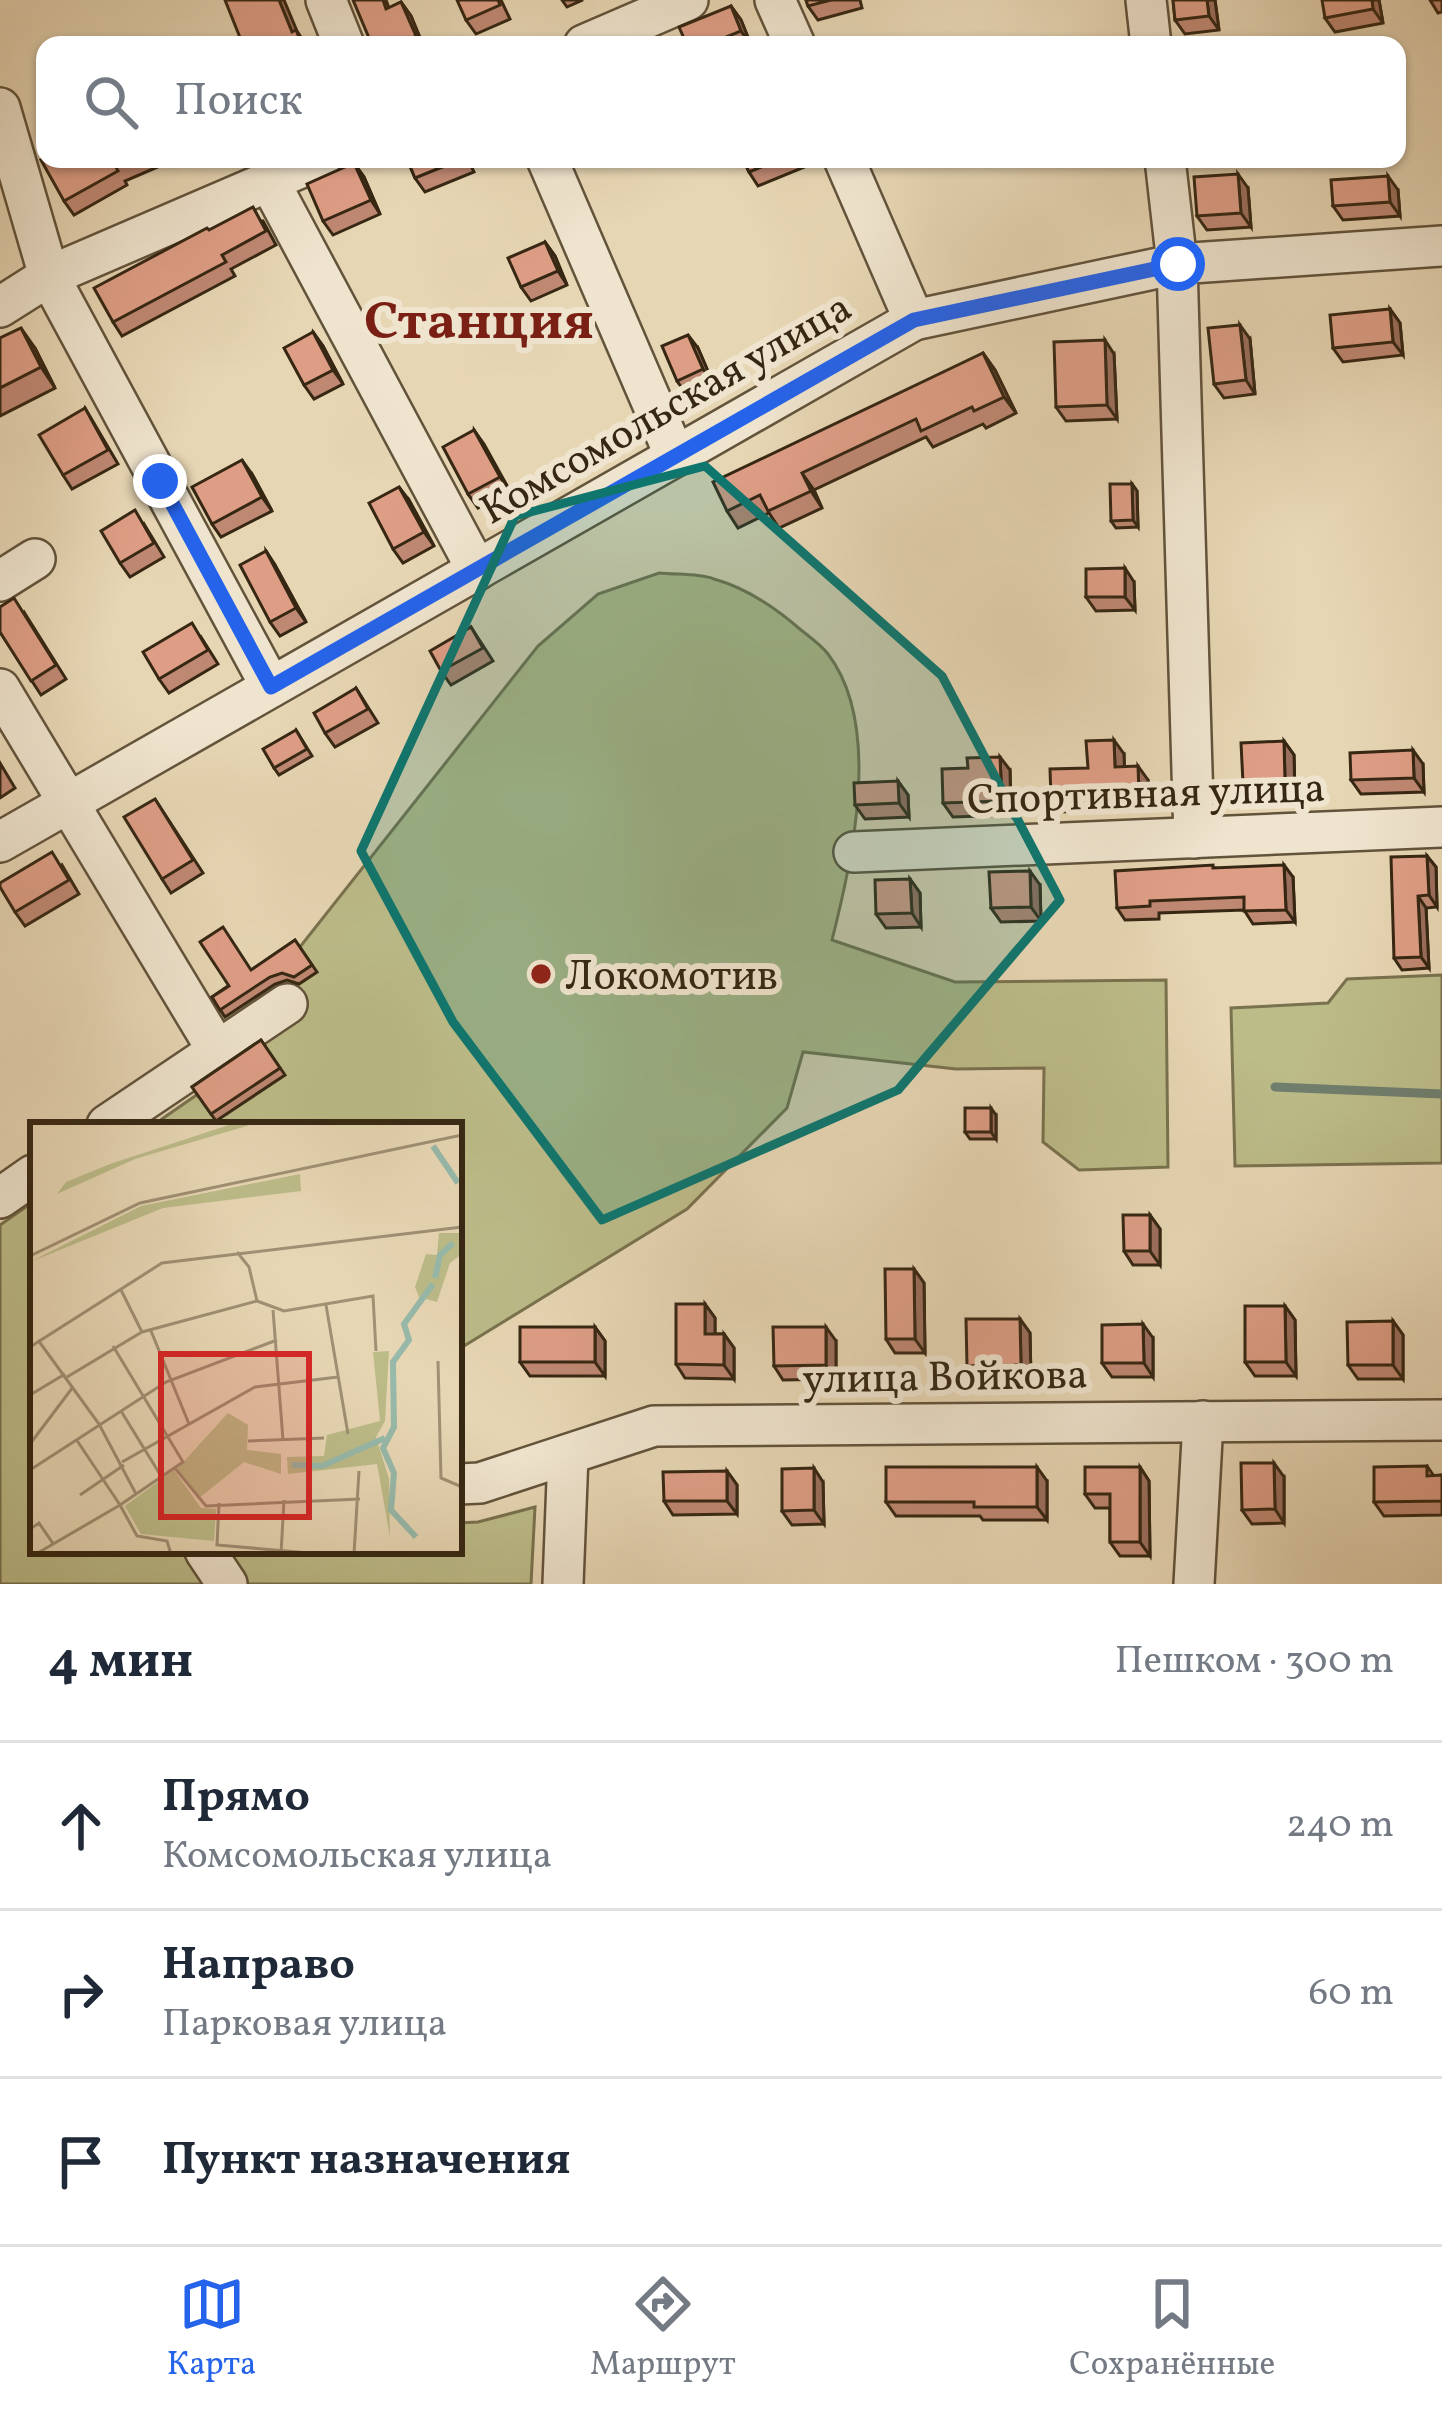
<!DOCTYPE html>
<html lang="ru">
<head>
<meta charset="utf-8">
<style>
  body { margin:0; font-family:Vollkorn,serif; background:#f6f6f7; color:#1f2937 }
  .stop { position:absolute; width:36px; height:36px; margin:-27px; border:9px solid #2563eb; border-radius:50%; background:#fff }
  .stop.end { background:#2563eb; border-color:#fff; box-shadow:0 3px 12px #0008 }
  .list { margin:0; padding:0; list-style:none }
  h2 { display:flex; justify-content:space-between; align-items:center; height:156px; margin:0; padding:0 48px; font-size:51px }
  h2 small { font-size:39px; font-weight:400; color:#747a83 }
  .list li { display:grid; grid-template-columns:78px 1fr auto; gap:36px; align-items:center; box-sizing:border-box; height:168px; padding:0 48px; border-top:3px solid #e0e1e3 }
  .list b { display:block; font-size:45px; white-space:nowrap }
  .list p { margin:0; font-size:39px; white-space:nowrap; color:#747a83 }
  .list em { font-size:39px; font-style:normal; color:#747a83 }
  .icon { flex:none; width:66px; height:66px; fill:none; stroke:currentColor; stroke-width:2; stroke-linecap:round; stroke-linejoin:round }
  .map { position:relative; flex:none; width:1442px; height:1584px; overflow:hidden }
  .search { position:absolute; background:#fff; box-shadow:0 3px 9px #0004; left:36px; right:36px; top:36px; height:132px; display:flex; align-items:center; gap:30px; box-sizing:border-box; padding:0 42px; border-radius:24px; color:#747a83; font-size:45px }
  .sheet { height:660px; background:#fff }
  nav { display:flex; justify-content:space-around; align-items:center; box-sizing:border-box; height:168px; border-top:3px solid #e0e1e3; background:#fff; font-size:33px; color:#747a83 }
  nav a { display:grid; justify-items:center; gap:6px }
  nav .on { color:#2563eb }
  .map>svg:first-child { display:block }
  .green { fill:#bcbc89; stroke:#79724e; stroke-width:3 }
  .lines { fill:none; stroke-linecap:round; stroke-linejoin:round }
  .stream { stroke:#707f6e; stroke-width:9 }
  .minor-casing { stroke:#62533b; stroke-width:44 }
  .minor { stroke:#efe4ce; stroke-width:39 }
  .wall { fill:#bf8873; stroke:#362713; stroke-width:3 }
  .shaded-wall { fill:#9b6f5e; stroke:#362713; stroke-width:3 }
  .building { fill:#de9e86; stroke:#362713; stroke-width:3 }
  .route { stroke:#2563eb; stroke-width:15 }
  .marked { fill:#0f766e; fill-opacity:0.2; stroke:#0f766e; stroke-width:9; stroke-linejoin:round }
  .poi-dot { fill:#8f2418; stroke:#efe4ce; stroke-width:4.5 }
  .labels { text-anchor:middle; stroke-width:12; stroke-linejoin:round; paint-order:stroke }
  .street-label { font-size:42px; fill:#362713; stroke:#efe4ce }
  .poi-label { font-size:42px; fill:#362713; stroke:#efe4ce; text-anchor:start }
  .district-label { font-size:54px; font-weight:bold; fill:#7a1f14; stroke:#efe4ce }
  .inset-river { fill:none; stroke:#97b9aa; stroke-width:6 }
  .inset-road { fill:none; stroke:#a09074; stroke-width:3 }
  .view { fill:#d62828; fill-opacity:0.15; stroke:#d62828; stroke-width:6 }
  .inset-edge { fill:none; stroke:#362713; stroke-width:6 }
</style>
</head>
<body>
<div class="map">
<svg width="1442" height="1584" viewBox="0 0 1442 1584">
  <rect width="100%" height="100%" fill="#e7d6b4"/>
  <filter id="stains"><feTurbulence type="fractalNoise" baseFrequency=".00167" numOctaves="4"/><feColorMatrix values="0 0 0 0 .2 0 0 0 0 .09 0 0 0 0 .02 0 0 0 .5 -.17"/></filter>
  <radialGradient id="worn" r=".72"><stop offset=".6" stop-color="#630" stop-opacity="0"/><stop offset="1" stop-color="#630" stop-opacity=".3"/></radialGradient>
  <g class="green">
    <path d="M659,573c18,2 39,0 55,6 32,9 62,29 87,51 9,7 20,15 27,24 55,72 24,206 4,286l123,42 211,-2 2,187 -89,3 -36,-28 1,-74 -88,1 -153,-17 -16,56 -100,101 -228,140v-224h-293l-4,-6 92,-64 -25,-23 -17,-25 88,-60 238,-301 60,-52z"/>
    <polygon points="1442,975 1442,1163 1235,1166 1231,1008 1328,1003 1347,979"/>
    <polygon points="33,1202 33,1551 459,1551 459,1523 478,1522 535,1507 531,1584 0,1584 0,1225"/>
  </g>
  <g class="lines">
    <polyline class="stream" points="1275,1087 1442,1094"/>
    <g class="minor-casing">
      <g id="minor">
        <polyline points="326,0 344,45"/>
        <polyline points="775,0 795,45"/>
        <polyline points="1146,0 1151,45"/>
        <polyline points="584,45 688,0"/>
        <polyline points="0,108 49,276 271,687"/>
        <polyline points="547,159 675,456"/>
        <polyline points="844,159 914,320"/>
        <polyline points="1165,159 1177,264 1194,838"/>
        <polyline points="269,181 477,570"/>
        <polyline points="0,307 49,276 321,159"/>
        <polyline points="0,581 35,559"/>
        <polyline points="0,689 217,1050"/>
        <polyline points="0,842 914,320 1177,264 1442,246"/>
        <polyline points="854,852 1442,827"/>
        <polyline points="107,1125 287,1004"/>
        <polyline points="0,1198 33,1175"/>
        <polyline points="459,1484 480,1483 654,1426 1442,1420"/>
        <polyline points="205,1551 227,1584"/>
        <polyline points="563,1584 568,1455"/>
        <polyline points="1194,1584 1203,1421"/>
      </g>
    </g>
    <use href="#minor" class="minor"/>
  </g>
  <g class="wall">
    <polygon points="386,0 389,8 401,2 411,16 423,45 372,45"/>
    <polygon points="501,0 510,19 476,34 466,20"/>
    <polygon points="562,0 583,0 567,7"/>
    <polygon points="806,0 860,0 862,8 818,20 808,6"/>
    <polygon points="1173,0 1215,0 1219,30 1185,34 1175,20"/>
    <polygon points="1379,0 1383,23 1335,32 1325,18"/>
    <polygon points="1430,0 1442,0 1442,12 1438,13"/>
    <polygon points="731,6 741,20 751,45 687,45"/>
    <polygon points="79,159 81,161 85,159 176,159 125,181 127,185 74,215 64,201"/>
    <polygon points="407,159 468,159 474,172 425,192 415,178"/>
    <polygon points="743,159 804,159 807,166 758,186 749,172"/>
    <polygon points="354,163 364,177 380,214 333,235 323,221"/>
    <polygon points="1248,188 1251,227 1207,230 1197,216"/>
    <polygon points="1398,190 1400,216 1343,220 1333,206"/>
    <polygon points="263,221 276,245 231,269 235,276 122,336 113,322 209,230"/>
    <polygon points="545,242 555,256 567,285 531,301 521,287"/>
    <polygon points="1390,309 1400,323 1403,355 1343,362 1333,348"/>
    <polygon points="313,332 323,346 343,384 314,399 304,385"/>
    <polygon points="0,338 35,348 55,388 0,416"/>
    <polygon points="1250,339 1255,394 1224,398 1214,384"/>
    <polygon points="698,348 713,383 687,395 677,381"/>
    <polygon points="983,353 995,370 1016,413 986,428 983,424 933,447 926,437 814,490 822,508 779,528 769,513 738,528 727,511"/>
    <polygon points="1114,354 1117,419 1066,421 1056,407"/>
    <polygon points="85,408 118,464 72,489 63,475"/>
    <polygon points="474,430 510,491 478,508 468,494"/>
    <polygon points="252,474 272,511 221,537 212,524"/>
    <polygon points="1132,484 1137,491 1138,527 1116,528 1111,521"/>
    <polygon points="409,500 434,546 403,563 393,549"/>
    <polygon points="144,524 164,557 130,577 120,563"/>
    <polygon points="266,551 275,565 306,622 280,636 270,622"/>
    <polygon points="1134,582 1135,610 1096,611 1086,597"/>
    <polygon points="24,612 66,679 41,695 0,632"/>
    <polygon points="471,627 493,661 451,685 441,671"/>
    <polygon points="201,637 218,664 169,693 159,679"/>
    <polygon points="356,688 378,723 335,747 325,733"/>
    <polygon points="296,730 312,756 279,775 274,768"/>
    <polygon points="1284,741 1294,755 1295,795 1253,797 1243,783"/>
    <polygon points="1124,754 1124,766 1148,780 1149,808 1061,812 1051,798 1088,768"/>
    <polygon points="0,763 15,788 0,798"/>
    <polygon points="1423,764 1424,792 1361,794 1351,780"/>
    <polygon points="1010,770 1011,815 953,817 943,803"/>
    <polygon points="898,781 908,795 909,817 865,819 855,805"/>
    <polygon points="155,799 203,873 171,893 162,879"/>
    <polygon points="1427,856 1436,867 1437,907 1426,908 1429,968 1402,970 1394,958"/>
    <polygon points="62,865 79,894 25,926 15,912"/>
    <polygon points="1215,868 1293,877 1295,922 1253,924 1244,910 1159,913 1159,919 1125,920 1117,908"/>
    <polygon points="910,879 920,893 921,927 886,928 876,914"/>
    <polygon points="1040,885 1041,921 1001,922 991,908"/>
    <polygon points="295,940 317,972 299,984 287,980 275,984 225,1017 212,997"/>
    <polygon points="261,1040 285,1075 216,1121 192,1087"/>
    <polygon points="996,1115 996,1139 970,1139 965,1132"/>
    <polygon points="1150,1215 1160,1229 1160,1265 1133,1265 1124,1251"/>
    <polygon points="914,1269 924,1283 925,1353 895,1353 886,1339"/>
    <polygon points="705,1304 715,1318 715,1334 724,1334 734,1348 734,1379 685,1378 676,1364"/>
    <polygon points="1285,1306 1295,1320 1296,1376 1255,1376 1245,1362"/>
    <polygon points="1020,1319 1030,1333 1031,1379 976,1380 967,1366"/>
    <polygon points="1393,1321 1403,1335 1403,1379 1358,1379 1348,1365"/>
    <polygon points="595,1327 605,1341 605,1376 530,1376 520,1362"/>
    <polygon points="1153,1338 1153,1377 1112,1377 1102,1363"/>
    <polygon points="836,1341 836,1379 783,1380 774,1366"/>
    <polygon points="1427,1466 1434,1476 1442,1475 1442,1515 1384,1516 1374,1502"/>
    <polygon points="1140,1467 1149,1481 1150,1556 1120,1556 1110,1542 1110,1508 1095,1508 1085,1494"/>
    <polygon points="727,1471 737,1485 737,1514 673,1515 664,1501"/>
    <polygon points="1284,1477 1284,1523 1252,1524 1242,1510"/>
    <polygon points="1047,1481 1047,1520 983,1520 980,1516 896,1516 886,1502"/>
    <polygon points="823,1482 824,1524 792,1525 782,1511"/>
  </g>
  <g class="shaded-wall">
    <polygon points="279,0 284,0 297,31 306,45 301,45 292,32"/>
    <polygon points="1207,0 1215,0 1219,30 1209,16"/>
    <polygon points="1372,0 1379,0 1383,23 1373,9"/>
    <polygon points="401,2 411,16 423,45 416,36"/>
    <polygon points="731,6 741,20 751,45 741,31"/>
    <polygon points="354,163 364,177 380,214 371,200"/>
    <polygon points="1238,174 1248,188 1251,227 1241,213"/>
    <polygon points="1388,176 1398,190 1400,216 1390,202"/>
    <polygon points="545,242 555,256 567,285 558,271"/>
    <polygon points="1390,309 1400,323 1403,355 1393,342"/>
    <polygon points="1240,325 1250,339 1255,394 1246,380"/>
    <polygon points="21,328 35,348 55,388 41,367"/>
    <polygon points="313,332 323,346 343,384 333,370"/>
    <polygon points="688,335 698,348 713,383 703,369"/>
    <polygon points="1105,340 1114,354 1117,419 1107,405"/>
    <polygon points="983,353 995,370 1016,413 1004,397"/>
    <polygon points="474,430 484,444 510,491 500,477"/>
    <polygon points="242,460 252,474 272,511 262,497"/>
    <polygon points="802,473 814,490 822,508 811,491"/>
    <polygon points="1132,484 1137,491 1138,527 1133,520"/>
    <polygon points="399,487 409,500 434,546 424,532"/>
    <polygon points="266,551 275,565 306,622 296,608"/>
    <polygon points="1125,568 1134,582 1135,610 1125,597"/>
    <polygon points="1114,740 1124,754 1125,781 1115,767"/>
    <polygon points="1284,741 1294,755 1295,795 1285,781"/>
    <polygon points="1413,750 1423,764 1424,792 1414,778"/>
    <polygon points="1000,757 1010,770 1011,815 1002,801"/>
    <polygon points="1138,766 1148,780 1149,808 1139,794"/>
    <polygon points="898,781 908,795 909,817 899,803"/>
    <polygon points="1427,856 1436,867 1437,907 1429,895"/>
    <polygon points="1284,865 1293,877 1295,922 1286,910"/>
    <polygon points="1030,871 1040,885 1041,921 1031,907"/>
    <polygon points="910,879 920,893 921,927 912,913"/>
    <polygon points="1418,896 1426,908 1429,968 1421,957"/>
    <polygon points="991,1108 996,1115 996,1139 991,1132"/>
    <polygon points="1150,1215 1160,1229 1160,1265 1150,1251"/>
    <polygon points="914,1269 924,1283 925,1353 915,1339"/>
    <polygon points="705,1304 715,1318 715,1348 705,1334"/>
    <polygon points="1285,1306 1295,1320 1296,1376 1286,1362"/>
    <polygon points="1020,1319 1030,1333 1031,1379 1021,1365"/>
    <polygon points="1393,1321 1403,1335 1403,1379 1393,1365"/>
    <polygon points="1143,1324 1153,1338 1153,1377 1144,1363"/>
    <polygon points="595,1327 605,1341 605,1376 595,1362"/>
    <polygon points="826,1327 836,1341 836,1379 826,1365"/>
    <polygon points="724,1334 734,1348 734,1379 724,1365"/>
    <polygon points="1274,1463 1284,1477 1284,1523 1275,1509"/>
    <polygon points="1037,1467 1047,1481 1047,1520 1037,1507"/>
    <polygon points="1140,1467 1149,1481 1150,1556 1140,1542"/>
    <polygon points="814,1468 823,1482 824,1524 814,1510"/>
    <polygon points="727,1471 737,1485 737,1514 727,1501"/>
  </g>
  <g class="building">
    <polygon points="225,0 279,0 292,32 296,30 302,45 243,45"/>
    <polygon points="353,0 383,0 386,9 401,2 416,36 396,45 372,45"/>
    <polygon points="457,0 498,0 500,5 466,20"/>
    <polygon points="806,0 831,0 808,6"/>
    <polygon points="1173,0 1207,0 1209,16 1175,20"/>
    <polygon points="1322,0 1372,0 1373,9 1325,18"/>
    <polygon points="731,6 741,31 707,45 687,45 679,27"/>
    <polygon points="45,159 77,159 79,162 85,159 135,159 116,167 118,171 64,201 41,160"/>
    <polygon points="407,159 462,159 415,178"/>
    <polygon points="743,159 781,159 749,172"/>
    <polygon points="354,163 371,200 323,221 307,184"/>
    <polygon points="1238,174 1241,213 1197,216 1194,177"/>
    <polygon points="1388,176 1390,202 1333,206 1331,180"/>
    <polygon points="253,207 266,231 222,255 226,262 113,322 94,288 207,228 209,230"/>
    <polygon points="545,242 558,271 521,287 508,258"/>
    <polygon points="1390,309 1393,342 1333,348 1330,315"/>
    <polygon points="1240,325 1246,380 1214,384 1208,328"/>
    <polygon points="21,328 41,367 0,388 0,338"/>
    <polygon points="313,332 333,370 304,385 284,348"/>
    <polygon points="688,335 703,369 677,381 662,346"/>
    <polygon points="1105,340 1107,405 1056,407 1054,342"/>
    <polygon points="983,353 1004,397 974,411 972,407 921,431 916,419 802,473 811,491 768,511 760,495 727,511 713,482"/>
    <polygon points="85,408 108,450 63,475 39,435"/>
    <polygon points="474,430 500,477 468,494 443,447"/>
    <polygon points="242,460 262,497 212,524 192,487"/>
    <polygon points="1110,484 1132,484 1133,520 1111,521"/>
    <polygon points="399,487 424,532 393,549 369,503"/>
    <polygon points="135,510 154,543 120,563 101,531"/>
    <polygon points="266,551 296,608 270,622 240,565"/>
    <polygon points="1125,568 1125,597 1086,597 1086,569"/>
    <polygon points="14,598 56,665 31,681 0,632 0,607"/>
    <polygon points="192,623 208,650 159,679 143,652"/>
    <polygon points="471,627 483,648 441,671 430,651"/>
    <polygon points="356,688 368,709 325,733 314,713"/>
    <polygon points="296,730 307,749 274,768 263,749"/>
    <polygon points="1114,740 1115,767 1138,766 1139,794 1051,798 1050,769 1088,768 1086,741"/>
    <polygon points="1284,741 1285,781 1243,783 1241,743"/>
    <polygon points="1413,750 1414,778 1351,780 1350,753"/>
    <polygon points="1000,757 1002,801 943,803 942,769 968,768 967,758"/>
    <polygon points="898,781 899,803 855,805 854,783"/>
    <polygon points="155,799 193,860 162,879 124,817"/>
    <polygon points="52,852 69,880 15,912 0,887 0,883"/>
    <polygon points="1427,856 1429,895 1418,896 1421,957 1394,958 1391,857"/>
    <polygon points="1213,865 1213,868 1284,865 1286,910 1244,911 1244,897 1150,901 1150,906 1117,908 1115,871"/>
    <polygon points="1030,871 1031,907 991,908 989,872"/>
    <polygon points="910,879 912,913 876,914 875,880"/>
    <polygon points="223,927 251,970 295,940 312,965 294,977 282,973 270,977 220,1010 212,997 229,986 200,942"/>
    <polygon points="261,1040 280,1068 211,1114 192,1087"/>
    <rect x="965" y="1108" width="26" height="24"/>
    <polygon points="1123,1215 1150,1215 1150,1251 1124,1251"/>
    <polygon points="885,1269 914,1269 915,1339 886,1339"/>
    <polygon points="676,1304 705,1304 705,1334 724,1334 724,1365 676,1364"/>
    <polygon points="1245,1306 1285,1306 1286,1362 1245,1362"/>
    <polygon points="966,1319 1020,1319 1021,1365 967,1366"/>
    <polygon points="1393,1321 1393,1365 1348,1365 1347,1322"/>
    <polygon points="1143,1324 1144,1363 1102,1363 1102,1325"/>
    <rect x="520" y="1327" width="75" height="35"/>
    <polygon points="773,1327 826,1327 826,1365 774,1366"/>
    <polygon points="1241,1463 1274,1463 1275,1509 1242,1510"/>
    <polygon points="1427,1466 1427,1476 1442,1475 1442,1501 1374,1502 1374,1467"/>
    <polygon points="886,1467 1037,1467 1037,1507 974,1507 974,1502 886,1502"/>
    <polygon points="1085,1467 1140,1467 1140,1542 1110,1542 1110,1494 1085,1494"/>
    <polygon points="814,1468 814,1510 782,1511 782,1469"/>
    <polygon points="727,1471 727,1501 664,1501 663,1472"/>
  </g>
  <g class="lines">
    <polyline class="route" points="160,481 271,687 914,320 1178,264"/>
  </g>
  <path class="marked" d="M705,466l237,210 118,224 -162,190 -296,130 -149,-198 -92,-171 154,-335z"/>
  <circle class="poi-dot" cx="541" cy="974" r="12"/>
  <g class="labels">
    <g class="street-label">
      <text transform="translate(665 407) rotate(-30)" y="15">Комсомольская улица</text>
      <text transform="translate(1146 792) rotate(-2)" y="15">Спортивная улица</text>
      <text transform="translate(945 1375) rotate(-1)" y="15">улица Войкова</text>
    </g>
    <g class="poi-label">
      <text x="565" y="989">Локомотив</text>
    </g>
    <g class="district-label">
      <text x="479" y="338">Станция</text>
    </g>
  </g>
  <g transform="translate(30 1122)">
    <rect width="432" height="432" fill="#e7d6b4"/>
    <path d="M208,0h22l-125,37 -78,35 9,-12 44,-18zM270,52l1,17 -138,17 -133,54 111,-56zM409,111h23v21l-12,9 -13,39 -18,-5 -4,-10 11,-33 11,1zM359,229l-4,70 -9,16 13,42 1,58 -13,-73 -89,10 -1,-17 37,-1 3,-21 53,-14 -7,-69zM198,291l20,12 -1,25 34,4v20l-37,-12 -46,37 -21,-30zM144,348l27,38 15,1 -2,32 -73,-7 -16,-28z" fill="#bcbc89"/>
    <path class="inset-river" d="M403,24l25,37M405,156l5,-23 13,-12M262,343l30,1 63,-28M386,415l-25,-27 3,-37 -11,-25 11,-21 -1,-65 16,-22 -5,-16 29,-40"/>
    <path class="inset-road" d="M207,130l12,15 8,34M0,134l110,-53 322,-68M90,166l22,44M227,179l27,10 89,-15 3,55M296,183l22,129M243,188l10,130M121,209l38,93M8,218l61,84 37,70M83,224l70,116 -63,43 17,31 30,5 4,13M0,225l132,-84 300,-36M408,239l3,117 21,9M37,255l75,-45 115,-31M0,273l35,-21M91,289l40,65M218,319l76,-3M0,322l43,-57M92,340l133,-75 83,-10M144,345l32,39 154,-7M0,348l136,-88 111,-42M50,373l44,-30M189,381l-2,42 104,9M0,407l9,-6 15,22M6,432l84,-49 -44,-66M251,432l3,-54M324,432l5,-83"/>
    <path class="view" d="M131,232h148v163h-148z"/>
    <rect width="432" height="432" class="inset-edge"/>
  </g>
  <rect width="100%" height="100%" filter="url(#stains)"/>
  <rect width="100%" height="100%" fill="url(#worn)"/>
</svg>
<div class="stop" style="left:1178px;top:264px"></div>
<div class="stop end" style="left:160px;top:481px"></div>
<div class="search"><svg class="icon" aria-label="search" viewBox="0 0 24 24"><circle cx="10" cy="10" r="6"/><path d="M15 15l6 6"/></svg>Поиск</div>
</div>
<section class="sheet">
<h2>4 мин<small>Пешком · 300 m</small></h2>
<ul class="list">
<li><svg class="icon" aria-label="ahead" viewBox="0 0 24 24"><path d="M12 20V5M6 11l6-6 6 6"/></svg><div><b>Прямо</b><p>Комсомольская улица</p></div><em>240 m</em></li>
<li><svg class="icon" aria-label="right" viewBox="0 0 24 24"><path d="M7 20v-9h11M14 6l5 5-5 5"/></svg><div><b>Направо</b><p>Парковая улица</p></div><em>60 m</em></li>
<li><svg class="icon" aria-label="arrive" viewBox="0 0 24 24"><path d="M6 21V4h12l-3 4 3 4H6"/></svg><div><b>Пункт назначения</b></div></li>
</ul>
</section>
<nav>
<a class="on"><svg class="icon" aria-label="map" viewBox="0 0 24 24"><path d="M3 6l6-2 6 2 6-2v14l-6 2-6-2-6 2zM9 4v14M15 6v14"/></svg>Карта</a>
<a><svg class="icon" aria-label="directions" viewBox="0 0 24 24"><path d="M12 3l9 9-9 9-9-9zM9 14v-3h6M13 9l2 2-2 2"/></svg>Маршрут</a>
<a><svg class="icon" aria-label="saved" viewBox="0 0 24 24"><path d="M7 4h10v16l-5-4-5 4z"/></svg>Сохранённые</a>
</nav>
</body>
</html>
